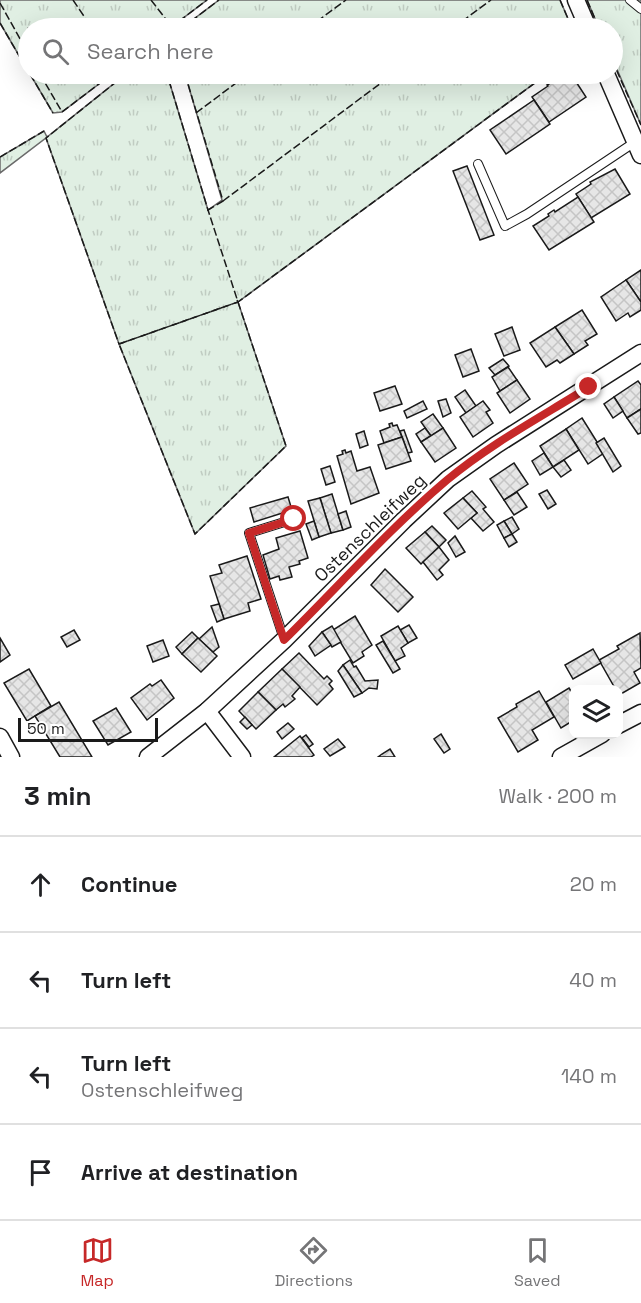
<!DOCTYPE html>
<html lang="en">
<head>
<meta charset="utf-8">
<style>
  body { margin:0; font-family:"Space Grotesk",sans-serif; background:#f2f2f2; color:#202124 }
  .controls { position:absolute; right:18px; bottom:18px; display:grid; overflow:hidden; border-radius:12px; box-shadow:0 6px 24px #0002 }
  .controls button { width:54px; height:54px; display:grid; place-items:center; padding:0; border:0; border-bottom:2px solid #e0e0e0; background:#fff; color:#202124; font:30px sans-serif }
  .scale { position:absolute; left:18px; bottom:15px; width:140px; box-sizing:border-box; padding-left:6px; border:3px solid #1a1a1a; border-top:0; font-size:16px; line-height:21px; white-space:nowrap; color:#1a1a1a; -webkit-text-stroke:4px #fff; paint-order:stroke }
  .stop { position:absolute; width:18px; height:18px; margin:-14px; border:4px solid #c62828; border-radius:50%; background:#fff }
  .stop.end { background:#c62828; border-color:#fff; box-shadow:0 2px 6px #0008 }
  .list { margin:0; padding:0; list-style:none }
  h2 { display:flex; justify-content:space-between; align-items:center; height:78px; margin:0; padding:0 24px; font-size:26px }
  h2 small { font-size:20px; font-weight:400; color:#757577 }
  .list li { display:grid; grid-template-columns:39px 1fr auto; gap:18px; align-items:center; box-sizing:border-box; height:96px; padding:0 24px; border-top:2px solid #e0e0e0 }
  .list b { display:block; font-size:22px; white-space:nowrap }
  .list p { margin:0; font-size:20px; white-space:nowrap; color:#757577 }
  .list em { font-size:20px; font-style:normal; color:#757577 }
  .icon { flex:none; width:33px; height:33px; fill:none; stroke:currentColor; stroke-width:2; stroke-linecap:round; stroke-linejoin:round }
  .map { position:relative; flex:none; width:641px; height:757px; overflow:hidden }
  .search { position:absolute; background:#fff; box-shadow:0 6px 24px #0002; left:18px; right:18px; top:18px; height:66px; display:flex; align-items:center; gap:15px; box-sizing:border-box; padding:0 21px; border-radius:33px; color:#757577; font-size:22px }
  .sheet { height:462px; background:#fff }
  nav { display:flex; justify-content:space-around; align-items:center; box-sizing:border-box; height:84px; border-top:2px solid #e0e0e0; background:#fff; font-size:16px; color:#757577 }
  nav a { display:grid; justify-items:center; gap:3px }
  nav .on { color:#c62828 }
  .map>svg:first-child { display:block }
  .grass { fill:url(#grass-tufts); stroke:#6a6a6a; stroke-width:1.5 }
  .building { fill:url(#building-cross-hatch); stroke:#1a1a1a; stroke-width:1.5 }
  .lines { fill:none; stroke-linecap:round; stroke-linejoin:round }
  .service-casing { stroke:#1a1a1a; stroke-width:10 }
  .minor-casing { stroke:#1a1a1a; stroke-width:19 }
  .service { stroke:#fff; stroke-width:8 }
  .minor { stroke:#fff; stroke-width:16 }
  .fence { stroke:#1a1a1a; stroke-width:1.5; stroke-dasharray:8 3; stroke-linecap:butt }
  .route { stroke:#c62828; stroke-width:8 }
  .labels { text-anchor:middle; stroke-width:4.5; stroke-linejoin:round; paint-order:stroke }
  .street-label { font-size:18px; fill:#1a1a1a; stroke:#fff }
</style>
</head>
<body>
<div class="map">
<svg width="641" height="757" viewBox="0 0 641 757">
  <defs>
    <pattern id="grass-tufts" width="24" height="20" patternUnits="userSpaceOnUse" patternTransform="scale(1.5)"><rect width="24" height="20" fill="#e0efe3"/><path d="M3 7l-1-3M5 7V3M7 7l1-3M15 17l-1-3M17 17v-4M19 17l1-3" fill="none" stroke="#c0ccc2"/></pattern>
    <pattern id="building-cross-hatch" width="8" height="8" patternUnits="userSpaceOnUse" patternTransform="scale(1.5)"><rect width="8" height="8" fill="#e6e6e6"/><path d="M0 0l8 8M0 8l8-8" fill="none" stroke="#c5c5c5"/></pattern>
  </defs>
  <rect width="100%" height="100%" fill="#fff"/>
  <g class="grass">
    <polygon points="0,0 207,0 170,28 28,28 28,71 0,23"/>
    <polygon points="219,0 560,0 572,28 182,28"/>
    <polygon points="587,0 641,0 641,125 613,60 612,28 599,28"/>
    <polygon points="30,74 112,74 62,112 53,113"/>
    <polygon points="126,74 167,74 208,210 222,200 185,74 547,74 238,302 286,446 195,534 119,344 46,138 0,173 0,157 44,131 47,137"/>
  </g>
  <g class="building">
    <polygon points="567,74 571,74 586,97 549,122 532,97 548,86 547,85"/>
    <polygon points="534,100 550,124 506,154 490,130"/>
    <polygon points="467,166 494,235 480,240 453,171"/>
    <polygon points="615,169 630,194 591,218 576,194 591,184 590,182"/>
    <polygon points="578,197 594,222 549,250 533,226 549,216 548,214 554,210 555,212"/>
    <polygon points="641,270 641,302 626,280"/>
    <polygon points="626,280 641,302 641,310 630,317 628,313 616,321 601,297"/>
    <polygon points="582,310 597,334 585,341 588,345 574,354 555,327"/>
    <polygon points="512,327 520,350 504,356 495,334"/>
    <polygon points="555,327 574,354 560,363 557,360 546,367 530,343"/>
    <polygon points="471,349 479,371 463,377 455,355"/>
    <polygon points="503,359 509,366 495,375 489,368"/>
    <polygon points="508,367 517,380 500,391 492,377"/>
    <polygon points="517,380 530,399 510,413 497,393"/>
    <polygon points="638,381 641,385 641,409 627,418 614,397"/>
    <polygon points="395,386 402,404 380,411 374,393"/>
    <polygon points="465,390 476,406 466,413 455,397"/>
    <polygon points="614,397 623,411 613,418 604,404"/>
    <polygon points="446,399 451,413 443,417 438,401"/>
    <polygon points="423,401 427,409 407,418 404,411"/>
    <polygon points="483,401 490,410 486,412 493,423 473,437 460,417"/>
    <polygon points="641,409 641,433 638,434 627,418"/>
    <polygon points="433,414 443,428 431,436 421,422"/>
    <polygon points="582,418 604,453 588,464 566,429"/>
    <polygon points="392,423 393,426 397,425 402,437 384,443 380,431 390,427 389,424"/>
    <polygon points="425,428 431,436 421,442 416,434"/>
    <polygon points="443,428 456,448 435,462 421,442"/>
    <polygon points="566,429 579,450 553,467 540,446"/>
    <polygon points="404,430 412,452 408,453 400,431"/>
    <polygon points="364,431 368,445 360,448 356,434"/>
    <polygon points="402,437 411,461 386,469 378,445"/>
    <polygon points="604,438 621,466 613,472 596,443"/>
    <polygon points="345,450 346,453 351,451 357,471 370,467 379,493 351,504 337,456 343,454 342,451"/>
    <polygon points="544,453 553,467 540,475 532,461"/>
    <polygon points="564,460 571,470 561,477 553,467"/>
    <polygon points="514,463 528,484 504,500 490,479"/>
    <polygon points="330,466 335,482 326,485 321,469"/>
    <polygon points="547,490 556,504 548,509 539,494"/>
    <polygon points="472,491 486,507 483,509 494,522 483,531 471,518 477,513 463,498"/>
    <polygon points="517,492 527,507 514,515 504,500"/>
    <polygon points="332,494 343,530 331,533 320,498"/>
    <polygon points="288,497 292,510 254,522 250,508"/>
    <polygon points="320,498 331,533 319,537 308,501"/>
    <polygon points="463,498 477,513 458,529 444,513"/>
    <polygon points="346,511 351,527 343,530 338,514"/>
    <polygon points="512,517 519,529 512,534 504,521"/>
    <polygon points="314,521 319,537 312,540 306,524"/>
    <polygon points="504,521 512,534 504,538 497,525"/>
    <polygon points="432,526 446,540 439,547 425,532"/>
    <polygon points="300,531 308,558 299,561 300,564 289,567 292,577 280,580 279,576 270,579 263,555 279,549 276,538"/>
    <polygon points="425,532 439,547 421,564 406,548"/>
    <polygon points="512,534 517,542 509,547 504,538"/>
    <polygon points="455,536 465,552 456,557 448,543"/>
    <polygon points="439,547 449,560 439,570 443,575 437,580 423,562"/>
    <polygon points="247,556 261,599 248,603 250,611 224,619 210,576 222,573 219,565"/>
    <polygon points="385,569 413,597 398,612 371,585"/>
    <polygon points="219,604 224,619 217,622 211,606"/>
    <polygon points="355,616 372,645 362,652 364,656 353,663 333,630"/>
    <polygon points="409,625 417,638 408,643 400,630"/>
    <polygon points="332,626 341,642 332,647 322,632"/>
    <polygon points="398,626 408,643 401,648 405,656 395,661 381,636"/>
    <polygon points="212,627 219,647 213,652 199,639"/>
    <polygon points="74,630 80,640 67,647 61,637"/>
    <polygon points="192,632 198,638 182,654 176,647"/>
    <polygon points="322,632 331,645 315,656 309,646"/>
    <polygon points="640,633 641,668 634,672 640,683 619,695 618,690 616,690 599,660 619,649 617,646"/>
    <polygon points="0,638 10,655 0,662"/>
    <polygon points="198,638 217,656 201,672 182,654"/>
    <polygon points="163,640 169,656 153,662 147,646"/>
    <polygon points="383,641 400,669 393,673 376,645"/>
    <polygon points="593,649 601,663 573,679 565,665"/>
    <polygon points="299,653 324,679 327,676 332,681 329,684 333,689 317,705 282,669"/>
    <polygon points="350,660 354,667 356,666 365,681 378,680 377,689 369,688 362,693 343,665"/>
    <polygon points="343,665 362,693 354,697 338,671"/>
    <polygon points="29,669 51,706 27,721 4,683"/>
    <polygon points="282,669 300,687 292,696 295,699 285,707 283,704 276,710 258,692"/>
    <polygon points="161,680 174,698 147,720 131,698 150,684 152,686"/>
    <polygon points="569,688 574,696 574,720 561,728 546,702"/>
    <polygon points="539,691 554,717 532,730 538,740 518,752 498,718 517,707 516,704"/>
    <polygon points="258,692 276,710 256,729 239,711"/>
    <polygon points="59,702 92,757 60,757 35,716"/>
    <polygon points="116,708 131,732 108,745 93,721"/>
    <polygon points="245,717 252,725 247,729 240,722"/>
    <polygon points="288,723 294,729 282,739 277,732"/>
    <polygon points="441,734 450,749 444,753 434,739"/>
    <polygon points="306,735 313,744 309,747 302,738"/>
    <polygon points="300,736 314,755 311,757 274,757"/>
    <polygon points="338,739 345,747 330,756 324,749"/>
    <polygon points="390,749 395,757 378,757 382,754"/>
  </g>
  <g class="lines">
    <g class="service-casing">
      <g id="service">
        <polyline points="630,0 641,9"/>
        <polyline points="478,164 505,226 527,214 635,142"/>
        <polyline points="284,639 249,533 294,519"/>
      </g>
    </g>
    <g class="minor-casing">
      <g id="minor">
        <polyline points="576,0 588,28"/>
        <polyline points="606,74 641,155"/>
        <polyline points="207,711 242,757"/>
        <polyline points="618,725 641,713"/>
        <polyline points="0,737 11,757"/>
        <polyline points="148,757 207,711 284,640 404,520 448,479 496,445 641,353"/>
        <polyline points="561,757 602,734"/>
      </g>
    </g>
    <use href="#service" class="service"/>
    <use href="#minor" class="minor"/>
    <g class="fence">
      <polyline points="73,0 92,28"/>
      <polyline points="151,0 172,27"/>
      <polyline points="560,0 572,28"/>
      <polyline points="587,0 599,28"/>
      <polyline points="0,3 28,53"/>
      <polyline points="0,23 28,71"/>
      <polyline points="170,28 207,0"/>
      <polyline points="182,28 219,0"/>
      <polyline points="308,28 346,0"/>
      <polyline points="453,28 491,0"/>
      <polyline points="612,60 641,125"/>
      <polyline points="30,74 53,113"/>
      <polyline points="40,74 62,112 112,74"/>
      <polyline points="126,74 46,138 119,344 238,302 208,210 167,74"/>
      <polyline points="185,74 223,201 208,210 208,212"/>
      <polyline points="196,113 248,74"/>
      <polyline points="0,157 44,131"/>
      <polyline points="223,201 393,74"/>
      <polyline points="237,300 238,302 547,74"/>
      <polygon points="238,302 286,446 195,534 119,344"/>
    </g>
  </g>
  <g class="lines">
    <path class="route" d="M294,519l-45,14 35,107c54,-53 105,-111 163,-160 43,-36 94,-63 142,-93"/>
  </g>
  <g class="labels">
    <g class="street-label">
      <text transform="translate(370 528) rotate(-44)" y="6">Ostenschleifweg</text>
    </g>
  </g>
</svg>
<div class="controls">
<button><svg class="icon" aria-label="layers" viewBox="0 0 24 24"><path d="M12 4l9 5-9 5-9-5zM3 14l9 5 9-5"/></svg></button>
</div>
<div class="scale">50 m</div>
<div class="stop" style="left:294px;top:519px"></div>
<div class="stop end" style="left:589px;top:387px"></div>
<div class="search"><svg class="icon" aria-label="search" viewBox="0 0 24 24"><circle cx="10" cy="10" r="6"/><path d="M15 15l6 6"/></svg>Search here</div>
</div>
<section class="sheet">
<h2>3 min<small>Walk · 200 m</small></h2>
<ul class="list">
<li><svg class="icon" aria-label="ahead" viewBox="0 0 24 24"><path d="M12 20V5M6 11l6-6 6 6"/></svg><div><b>Continue</b></div><em>20 m</em></li>
<li><svg class="icon" aria-label="left" viewBox="0 0 24 24"><path d="M17 20v-9H6M10 6l-5 5 5 5"/></svg><div><b>Turn left</b></div><em>40 m</em></li>
<li><svg class="icon" aria-label="left" viewBox="0 0 24 24"><path d="M17 20v-9H6M10 6l-5 5 5 5"/></svg><div><b>Turn left</b><p>Ostenschleifweg</p></div><em>140 m</em></li>
<li><svg class="icon" aria-label="arrive" viewBox="0 0 24 24"><path d="M6 21V4h12l-3 4 3 4H6"/></svg><div><b>Arrive at destination</b></div></li>
</ul>
</section>
<nav>
<a class="on"><svg class="icon" aria-label="map" viewBox="0 0 24 24"><path d="M3 6l6-2 6 2 6-2v14l-6 2-6-2-6 2zM9 4v14M15 6v14"/></svg>Map</a>
<a><svg class="icon" aria-label="directions" viewBox="0 0 24 24"><path d="M12 3l9 9-9 9-9-9zM9 14v-3h6M13 9l2 2-2 2"/></svg>Directions</a>
<a><svg class="icon" aria-label="saved" viewBox="0 0 24 24"><path d="M7 4h10v16l-5-4-5 4z"/></svg>Saved</a>
</nav>
</body>
</html>
